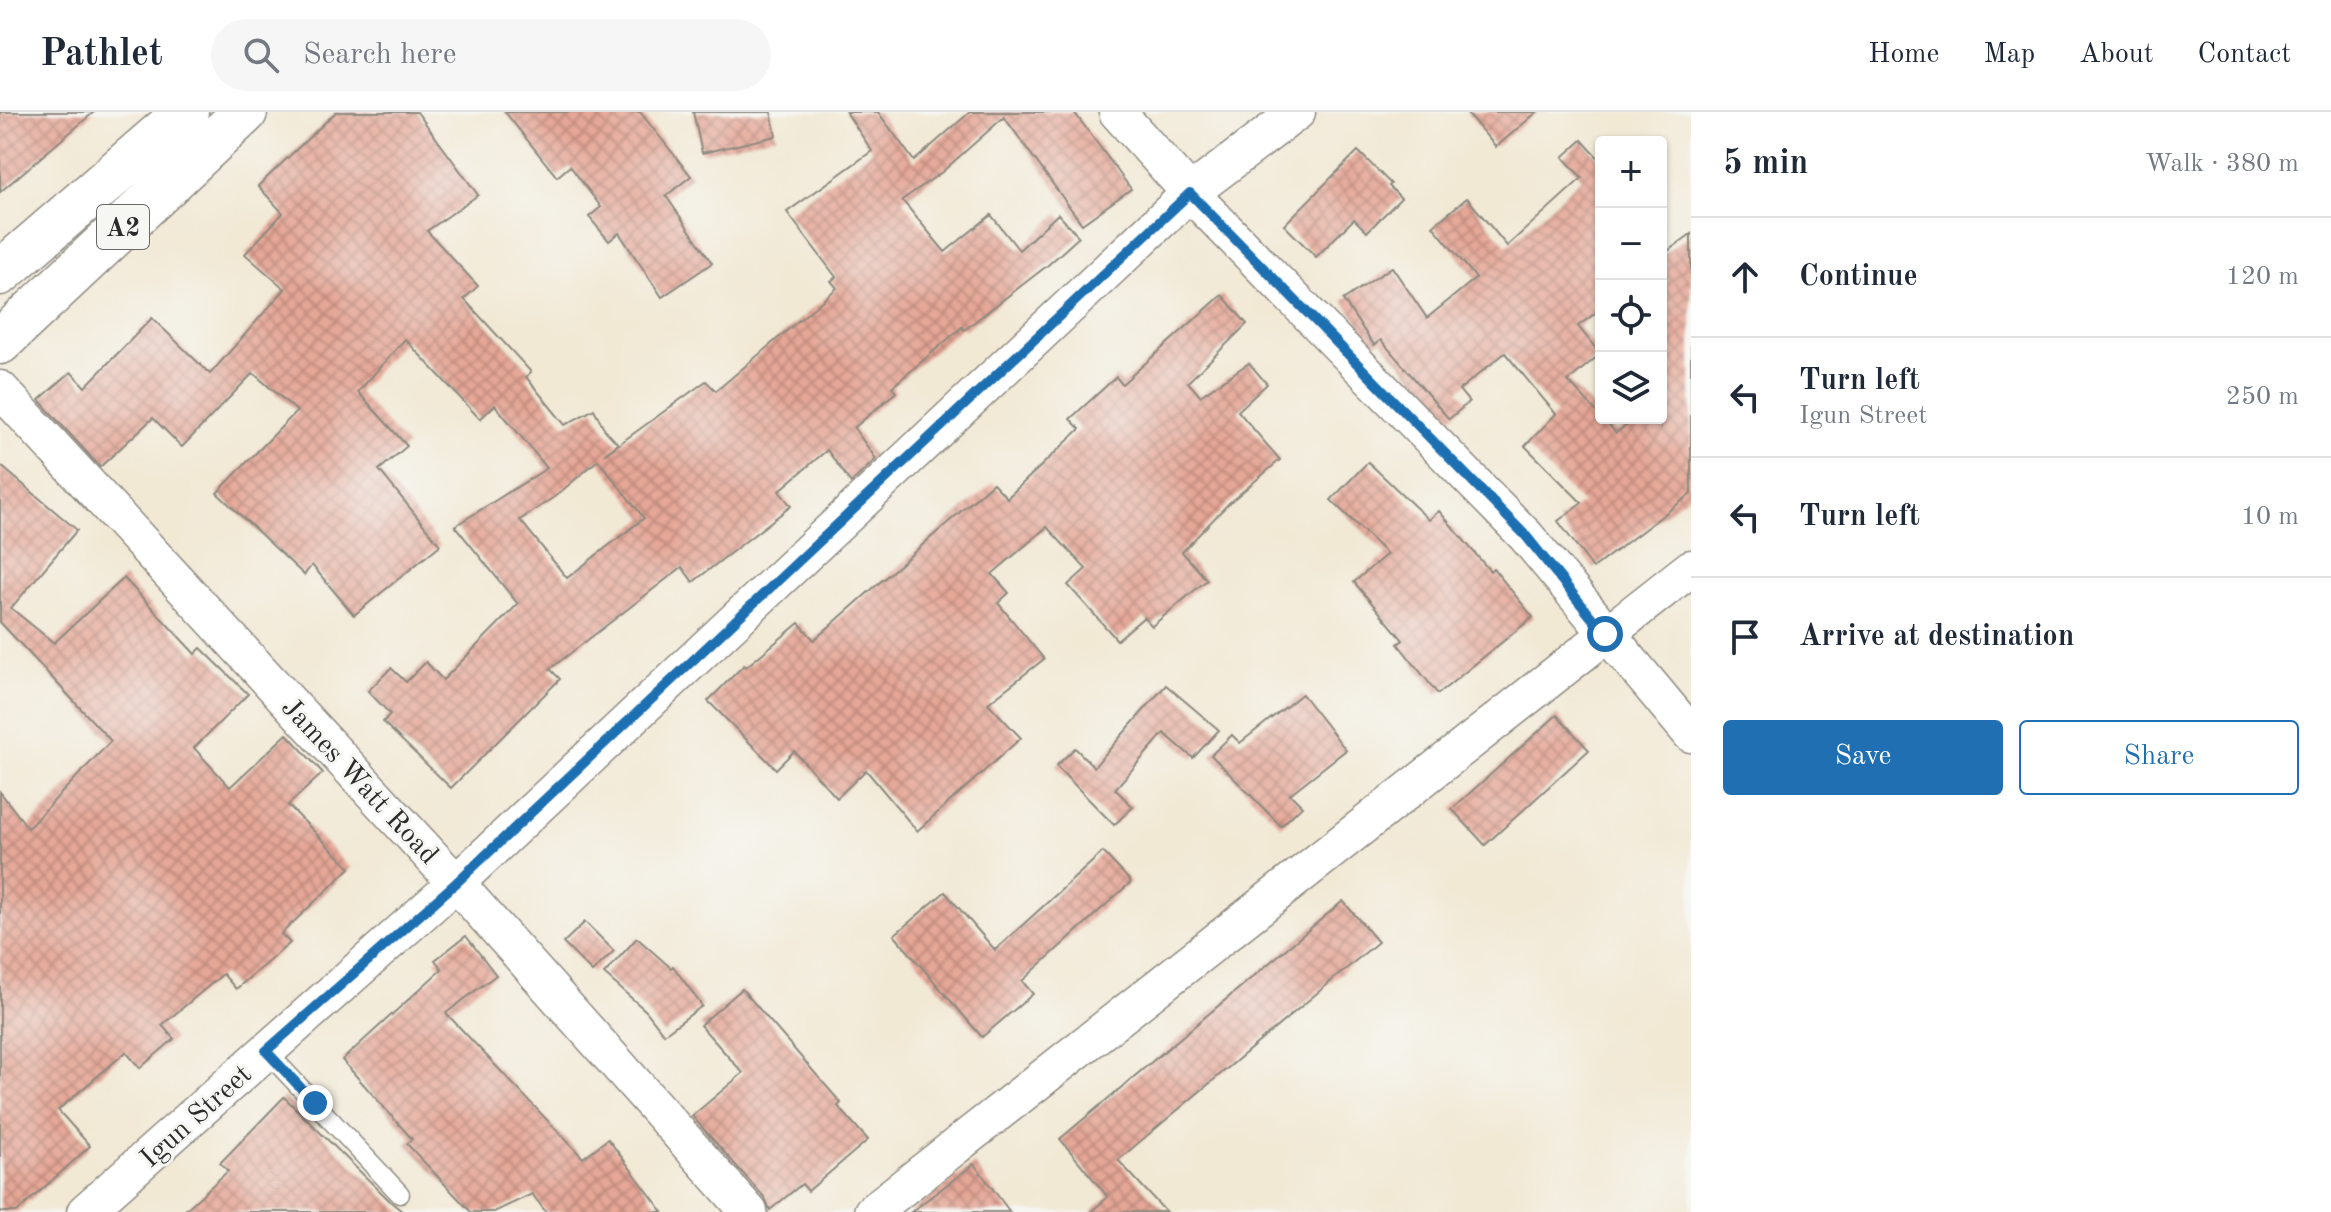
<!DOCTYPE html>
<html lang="en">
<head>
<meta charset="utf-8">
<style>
  body { margin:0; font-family:"Old Standard TT",serif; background:#f6f6f7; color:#1f2937 }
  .controls { position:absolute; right:24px; top:24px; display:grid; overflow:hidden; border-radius:8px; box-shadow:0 2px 6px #0004 }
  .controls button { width:72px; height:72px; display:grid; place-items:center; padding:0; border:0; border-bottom:2px solid #e0e1e3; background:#fff; color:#1f2937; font:40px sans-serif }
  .stop { position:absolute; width:24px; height:24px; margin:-18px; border:6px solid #1f6fb2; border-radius:50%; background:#fff }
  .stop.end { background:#1f6fb2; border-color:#fff; box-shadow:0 2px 8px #0008 }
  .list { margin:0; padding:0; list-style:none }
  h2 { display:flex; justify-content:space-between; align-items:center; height:104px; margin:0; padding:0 32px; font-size:34px }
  h2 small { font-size:26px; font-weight:400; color:#747a83 }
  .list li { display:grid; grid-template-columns:52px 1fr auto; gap:24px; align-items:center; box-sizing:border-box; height:120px; padding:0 32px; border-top:2px solid #e0e1e3 }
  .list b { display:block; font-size:30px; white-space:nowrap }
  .list p { margin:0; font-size:26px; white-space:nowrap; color:#747a83 }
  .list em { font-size:26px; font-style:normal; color:#747a83 }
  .actions { display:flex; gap:16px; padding:24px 32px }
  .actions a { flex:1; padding:18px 0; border:2px solid #1f6fb2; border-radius:8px; text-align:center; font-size:28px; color:#1f6fb2 }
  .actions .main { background:#1f6fb2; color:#fff }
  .icon { flex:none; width:44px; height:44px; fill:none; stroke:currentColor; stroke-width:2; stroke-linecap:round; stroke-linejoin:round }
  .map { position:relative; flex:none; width:1691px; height:1100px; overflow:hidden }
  header { display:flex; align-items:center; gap:48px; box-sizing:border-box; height:112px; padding:0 40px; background:#fff; border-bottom:2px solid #e0e1e3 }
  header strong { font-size:38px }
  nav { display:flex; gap:44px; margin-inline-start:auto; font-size:28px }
  .search { width:560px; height:72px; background:#f6f6f7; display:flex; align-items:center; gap:20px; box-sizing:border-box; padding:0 28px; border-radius:44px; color:#747a83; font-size:30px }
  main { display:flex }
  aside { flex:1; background:#fff }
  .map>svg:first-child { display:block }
  .building { fill:url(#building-cross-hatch); fill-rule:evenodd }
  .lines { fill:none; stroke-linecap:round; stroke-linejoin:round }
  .service-casing { stroke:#8e8a80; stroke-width:21 }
  .minor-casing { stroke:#8e8a80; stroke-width:39 }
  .trunk-casing { stroke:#8e8a80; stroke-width:47 }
  .service { stroke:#fff; stroke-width:18 }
  .minor { stroke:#fff; stroke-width:36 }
  .trunk { stroke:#fff; stroke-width:44 }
  .route { stroke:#1f6fb2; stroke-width:10 }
  .labels { text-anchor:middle; stroke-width:6; stroke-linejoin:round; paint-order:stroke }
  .shield { fill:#f6f6f2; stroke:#686867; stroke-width:2 }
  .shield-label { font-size:26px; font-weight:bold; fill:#2b2b2b }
  .street-label { font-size:28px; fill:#2b2b2b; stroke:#f6f6f2 }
</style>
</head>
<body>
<header>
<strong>Pathlet</strong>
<div class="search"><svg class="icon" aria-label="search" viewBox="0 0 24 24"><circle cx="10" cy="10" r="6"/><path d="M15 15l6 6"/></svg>Search here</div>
<nav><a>Home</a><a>Map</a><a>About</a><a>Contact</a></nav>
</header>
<main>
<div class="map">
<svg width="1691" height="1100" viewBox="0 0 1691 1100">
  <defs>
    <pattern id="building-cross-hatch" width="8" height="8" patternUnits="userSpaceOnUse" patternTransform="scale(2)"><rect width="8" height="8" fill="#e6a797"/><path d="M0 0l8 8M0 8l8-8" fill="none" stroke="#bb887b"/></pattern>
  </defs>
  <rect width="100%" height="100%" fill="#f6f6f2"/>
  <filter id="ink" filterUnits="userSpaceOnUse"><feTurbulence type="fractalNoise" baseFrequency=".0125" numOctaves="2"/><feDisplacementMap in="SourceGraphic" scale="16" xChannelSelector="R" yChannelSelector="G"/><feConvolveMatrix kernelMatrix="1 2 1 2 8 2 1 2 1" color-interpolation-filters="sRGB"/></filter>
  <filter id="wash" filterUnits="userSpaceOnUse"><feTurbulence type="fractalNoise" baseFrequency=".006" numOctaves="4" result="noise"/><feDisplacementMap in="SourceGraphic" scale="32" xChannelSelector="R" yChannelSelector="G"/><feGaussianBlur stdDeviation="1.8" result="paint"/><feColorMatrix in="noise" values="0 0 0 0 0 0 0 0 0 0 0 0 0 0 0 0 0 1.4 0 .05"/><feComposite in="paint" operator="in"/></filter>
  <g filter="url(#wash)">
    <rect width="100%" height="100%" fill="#f2e9d5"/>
    <g id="blocks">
      <g class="building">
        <polygon points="0,0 94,0 0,80"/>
        <path d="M336,0h81l61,83 -51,36 51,55 -14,13 67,73 -5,5 39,48 29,-16 11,21 13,14 -14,11 102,-74 10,10 121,-103 -6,-7 5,-4 -49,-65 85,-61 -26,-39h32l36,49 56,-49h104l57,77 -49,35 -78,-107 -62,55 -40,28 43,52 46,-37 28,35 39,-36 21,23 -31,28 -84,65 -2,-3 -70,60 4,5 -42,36 22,31 -25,24 -24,-33 -48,41 12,15 -98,76 -11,-15 -132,102 10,10 -109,109 -68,-66 7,-8 -22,-23 23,-23 15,14 20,-20 17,18 75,-76 -63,-78 92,-58 -52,-63 -15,14 -75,-80 -47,53 49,54 -28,24 61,75 -86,70 -42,-50 -8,10 -87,-82 80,-82 -44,-38 -71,74 -29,-29 -53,49 -61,-67 32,-28 14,15 67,-69 58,56 75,-85 -40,-35 38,-41 -25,-27zM598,348l46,58 -77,60 -47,-58 37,-25z"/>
        <polygon points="505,0 640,0 691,64 666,84 712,151 662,185 619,121 609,129 589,105 601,95 570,54 557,65"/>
        <polygon points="693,0 771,0 776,24 702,41"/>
        <polygon points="1466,0 1537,0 1496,35"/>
        <polygon points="1582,28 1601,49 1601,197 1578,214 1600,242 1568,269 1616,321 1636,306 1654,306 1661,315 1661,144 1691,122 1691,382 1593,456 1558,409 1582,391 1525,334 1556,302 1505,241 1459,278 1469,290 1449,307 1381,228 1374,233 1343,188 1392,155 1427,206 1476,166 1433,114 1467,86 1507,134 1582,66 1563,45"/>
        <polygon points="1358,39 1391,72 1389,74 1401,86 1367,120 1354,107 1316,145 1284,113"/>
        <polygon points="1222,183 1247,212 1188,270 1200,284 1249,251 1267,272 1238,299 1280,348 1229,391 1182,440 1207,468 1152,514 1144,505 1117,528 1068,473 1086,457 1047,415 992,462 1009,481 998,491 1044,547 988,591 1021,626 917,719 866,658 837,686 794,639 776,657 708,589 744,553 746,555 799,511 814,528 993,371 1007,386 1080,317 1070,307 1116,265 1122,272"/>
        <polygon points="1368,350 1429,408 1439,399 1490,459 1493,456 1533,505 1438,582 1398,532 1403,528 1354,470 1387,442 1331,388"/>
        <polygon points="0,353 77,418 11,496 54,531 124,466 195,542 201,536 248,582 194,636 230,675 287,622 323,661 288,693 350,756 281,822 290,831 236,877 223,862 162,913 174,927 140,956 126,940 58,998 90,1034 17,1100 0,1100 0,680 28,716 111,629 0,510"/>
        <polygon points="1166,573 1219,618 1193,646 1164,621 1115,677 1133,695 1114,713 1056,654 1075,636 1094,655"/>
        <polygon points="1302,582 1346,638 1290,682 1302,694 1281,714 1211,643 1232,623 1240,631"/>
        <polygon points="1557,603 1589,638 1485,733 1452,697"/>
        <polygon points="1103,740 1131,770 1022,869 1033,882 982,925 894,823 945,780 995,838"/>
        <polygon points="1343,789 1378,830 1118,1048 1166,1100 1091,1100 1108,1085 1060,1027"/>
        <polygon points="585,810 614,839 592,860 563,831"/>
        <polygon points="466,824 496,863 446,901 583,1046 608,1027 663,1100 546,1100 532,1082 494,1100 471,1100 407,1032 412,1027 342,948 442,857 435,848"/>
        <polygon points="637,826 671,856 673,854 702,894 664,922 646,899 604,862"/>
        <polygon points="742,877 841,991 838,994 868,1028 808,1079 802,1072 770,1098 765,1086 692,1004 743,961 700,913"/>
        <polygon points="284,985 391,1090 403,1100 183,1100 228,1059 220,1051"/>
        <polygon points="974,1052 1010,1100 911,1100"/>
      </g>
    </g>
  </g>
  <g filter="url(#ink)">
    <use href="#blocks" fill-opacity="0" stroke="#8e8a80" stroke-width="2"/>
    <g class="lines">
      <g class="service-casing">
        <polyline id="service" points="266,939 400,1082"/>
      </g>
      <g class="minor-casing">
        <g id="minor">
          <polyline points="1117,0 1190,81 1526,424 1691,622"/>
          <polyline points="0,277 456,771 749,1100"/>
          <polyline points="85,1100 456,771 1190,81 1297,0"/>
          <polyline points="872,1100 1691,456"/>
        </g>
      </g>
      <g class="trunk-casing">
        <g id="trunk">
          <polyline points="0,161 186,0"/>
          <polyline points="0,230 245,0"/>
        </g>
      </g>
      <use href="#service" class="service"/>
      <use href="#minor" class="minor"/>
      <use href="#trunk" class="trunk"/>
    </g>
  </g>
  <g class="lines" filter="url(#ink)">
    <polyline class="route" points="315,991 266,939 456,771 1190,81 1526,424 1605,522"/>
  </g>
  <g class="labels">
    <rect class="shield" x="97" y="93" width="52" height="44" rx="6"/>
    <g class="shield-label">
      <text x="123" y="124">A2</text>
    </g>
    <g class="street-label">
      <text transform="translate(361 668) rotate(47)" y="10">James Watt Road</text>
      <text transform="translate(195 1003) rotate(-42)" y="10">Igun Street</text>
    </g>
  </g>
</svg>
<div class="controls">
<button>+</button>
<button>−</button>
<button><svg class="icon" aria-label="locate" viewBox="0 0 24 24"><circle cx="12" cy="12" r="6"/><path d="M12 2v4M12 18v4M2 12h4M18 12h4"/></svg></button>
<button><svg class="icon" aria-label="layers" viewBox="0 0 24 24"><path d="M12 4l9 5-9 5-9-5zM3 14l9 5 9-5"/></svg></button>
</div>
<div class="stop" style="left:1605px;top:522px"></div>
<div class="stop end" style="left:315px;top:991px"></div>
</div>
<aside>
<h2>5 min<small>Walk · 380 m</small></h2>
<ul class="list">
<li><svg class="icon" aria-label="ahead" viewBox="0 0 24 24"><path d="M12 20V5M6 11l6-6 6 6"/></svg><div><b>Continue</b></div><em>120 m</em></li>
<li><svg class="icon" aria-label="left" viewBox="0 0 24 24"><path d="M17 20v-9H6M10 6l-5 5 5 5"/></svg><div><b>Turn left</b><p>Igun Street</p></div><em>250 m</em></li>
<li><svg class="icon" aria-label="left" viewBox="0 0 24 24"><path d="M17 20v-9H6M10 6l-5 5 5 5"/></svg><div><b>Turn left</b></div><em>10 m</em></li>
<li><svg class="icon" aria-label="arrive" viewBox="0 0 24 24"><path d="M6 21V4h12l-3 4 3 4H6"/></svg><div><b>Arrive at destination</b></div></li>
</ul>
<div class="actions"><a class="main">Save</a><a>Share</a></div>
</aside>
</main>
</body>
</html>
